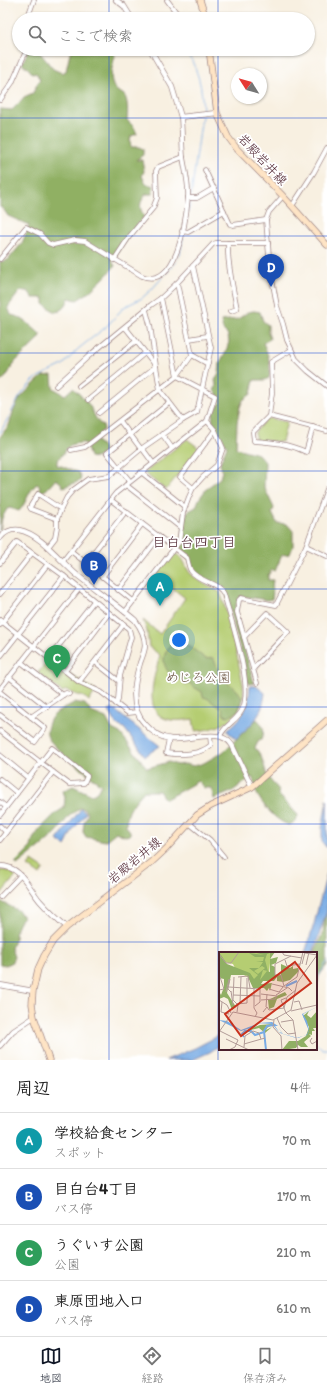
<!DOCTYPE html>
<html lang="ja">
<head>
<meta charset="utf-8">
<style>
  body { margin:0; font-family:Itim,"Klee One",sans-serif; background:#f6f6f6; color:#222 }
  .compass { position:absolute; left:231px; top:68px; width:36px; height:36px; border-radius:50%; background:#fff; box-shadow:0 1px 3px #0004; rotate:307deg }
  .you { position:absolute; left:179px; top:640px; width:14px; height:14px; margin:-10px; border:3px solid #fff; border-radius:50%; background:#1a73e8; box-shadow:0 0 0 6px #1a73e833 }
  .badge { display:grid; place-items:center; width:26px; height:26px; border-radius:50%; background:#111827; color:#fff; font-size:13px; font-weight:700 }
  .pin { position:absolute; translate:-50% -33px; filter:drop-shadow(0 1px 2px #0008) }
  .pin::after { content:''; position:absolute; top:21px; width:14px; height:12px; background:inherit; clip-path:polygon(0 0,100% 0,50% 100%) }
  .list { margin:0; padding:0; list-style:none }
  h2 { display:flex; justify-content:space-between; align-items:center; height:52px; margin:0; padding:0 16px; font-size:17px }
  h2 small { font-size:13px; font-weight:400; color:#767676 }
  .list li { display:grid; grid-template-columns:26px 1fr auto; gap:12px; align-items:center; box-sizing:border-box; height:56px; padding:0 16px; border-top:1px solid #e0e0e0 }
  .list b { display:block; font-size:15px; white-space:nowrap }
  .list p { margin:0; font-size:13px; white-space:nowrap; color:#767676 }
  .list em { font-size:13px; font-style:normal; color:#767676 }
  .icon { flex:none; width:22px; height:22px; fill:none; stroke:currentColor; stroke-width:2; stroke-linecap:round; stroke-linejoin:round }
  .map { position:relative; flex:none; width:327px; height:1060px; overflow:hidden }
  .search { position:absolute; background:#fff; box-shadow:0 1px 3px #0004; left:12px; right:12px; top:12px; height:44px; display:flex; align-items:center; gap:10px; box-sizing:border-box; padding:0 14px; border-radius:22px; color:#767676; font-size:15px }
  .sheet { height:276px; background:#fff }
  nav { display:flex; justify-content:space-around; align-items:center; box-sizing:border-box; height:56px; border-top:1px solid #e0e0e0; background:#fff; font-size:11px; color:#767676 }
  nav a { display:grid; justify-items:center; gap:2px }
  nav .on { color:#111827 }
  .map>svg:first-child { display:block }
  .green { fill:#b5cd72; stroke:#80764e }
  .forest { fill:#90b064; stroke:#6d6848 }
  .water { fill:#78abe4; stroke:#616588 }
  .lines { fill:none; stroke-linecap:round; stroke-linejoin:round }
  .stream { stroke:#78abe4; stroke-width:1 }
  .minor-casing { stroke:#a18886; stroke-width:5.5 }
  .tertiary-casing { stroke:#a18886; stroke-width:6 }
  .secondary-casing { stroke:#a18886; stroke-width:7 }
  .minor { stroke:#fff; stroke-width:4 }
  .tertiary { stroke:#fff; stroke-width:4.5 }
  .secondary { stroke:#fee4c5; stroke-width:5.5 }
  .grid { fill:none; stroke:#1d4ed8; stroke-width:1; stroke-opacity:0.55 }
  .labels { text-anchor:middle; stroke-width:3.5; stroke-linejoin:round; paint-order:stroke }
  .street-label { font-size:13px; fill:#4a1f2b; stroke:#fff }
  .park-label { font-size:13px; fill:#6a5340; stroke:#fff }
  .neighbourhood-label { font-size:14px; fill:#4a1f2b; stroke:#fff }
  .inset-river { fill:none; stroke:#78abe4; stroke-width:2 }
  .inset-road { fill:none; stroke:#b29c98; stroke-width:1 }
  .view { fill:#c8321e; fill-opacity:0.15; stroke:#c8321e; stroke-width:2 }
  .inset-edge { fill:none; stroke:#4a1f2b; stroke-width:2 }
</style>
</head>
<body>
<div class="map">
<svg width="327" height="1060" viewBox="0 0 327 1060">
  <rect width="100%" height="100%" fill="#fff"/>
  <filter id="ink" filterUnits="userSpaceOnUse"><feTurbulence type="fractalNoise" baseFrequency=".025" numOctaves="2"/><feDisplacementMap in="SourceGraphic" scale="8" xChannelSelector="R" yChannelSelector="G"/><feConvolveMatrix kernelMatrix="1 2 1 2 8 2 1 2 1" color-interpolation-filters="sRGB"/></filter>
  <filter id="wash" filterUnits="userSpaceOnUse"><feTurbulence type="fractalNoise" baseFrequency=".012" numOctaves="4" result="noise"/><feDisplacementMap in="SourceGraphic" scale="16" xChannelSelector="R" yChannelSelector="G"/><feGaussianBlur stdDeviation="0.9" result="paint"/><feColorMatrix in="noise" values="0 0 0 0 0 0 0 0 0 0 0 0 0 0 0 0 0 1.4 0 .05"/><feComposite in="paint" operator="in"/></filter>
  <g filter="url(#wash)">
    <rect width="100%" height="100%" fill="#f8f0e1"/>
    <g class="green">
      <polygon points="267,418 287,422 282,442 255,440 255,432"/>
      <polygon points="187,439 199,448 166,490 144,473"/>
      <path d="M174,553c11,3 10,14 17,21 8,8 19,13 29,18l10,31 13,61c5,32 -20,45 -48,47l-2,-12c-7,1 -15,2 -22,1 -31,-4 -16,-46 -11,-65l-11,-8 -2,-16 -4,-11 17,14 25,-36 -29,-23z"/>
      <path d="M48,660l48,31 -7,10c-6,-7 -15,-5 -22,-11l-5,2 -24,-19z"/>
      <polygon points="32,861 44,869 40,875 28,866"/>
      <polygon points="0,870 8,871 15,875 15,877 0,895"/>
    </g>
    <g class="forest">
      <path d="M33,49l8,5 12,15 9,4 4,-2 5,-22h46l-4,3 2,4c-3,9 -7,26 1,34 2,2 6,3 8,5 4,4 4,19 3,25l7,7 3,7 -6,2 -1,5 1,6h8l4,2v6l-7,5h6l2,11 -2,5 4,8 8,2 -2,8h-6c-7,9 -7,13 -2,23l-17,21 -15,23 3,5 -12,13 -15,14 -11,7 -8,-2 -3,7 -6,6 -5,1 -11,-8v-6h-11l-5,-7h-8l-12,16 3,8c12,2 20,11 29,19v4l-25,24 -9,15 -6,5v-120l8,-2 14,-17 5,-12 2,-6 -21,-9 -4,-6 -4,-3v-98l12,1 7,-7 5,-6 9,-4 4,-9 3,-4 -3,-6 -6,-2 -3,-4 -6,-4 6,-13z"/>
      <path d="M254,311l6,1 3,9 5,4v7l2,7 -7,4c5,10 9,24 6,35l-4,2h-11l-3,14 -8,6 -3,7 -3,16 -1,25 22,6 7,8 -1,25 10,21 -2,5 5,10 10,1 6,7v15l-3,8 -8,1 -7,16 -3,-1 -4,5v5h5c-2,7 1,12 -1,19l-5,1 -26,-4c-6,6 -6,14 -5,21l18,66 -6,1 -4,-19 -19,-76c-8,-7 -20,-8 -28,-16 -5,-5 -5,-12 -10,-17 -3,-4 -7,-5 -9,-9 6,-12 5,-23 9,-35l9,-5 3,-8 8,-11 13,-10 2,-7 -2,-8 7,-17 -15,-25 1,-8 8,-11 -3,-3 -1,-5 -3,-3 2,-5 -1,-6 4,-6 1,-12 5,-8 4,-12 -1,-7 -5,-5 -2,-9 17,-2 10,-7z"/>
      <path d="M52,375l1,13 12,7 8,-7c5,5 12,11 16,17 5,7 6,16 14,21l1,3 -8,9 2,5c6,3 6,5 5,11l-7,4 -6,-1 -5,-14c-20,0 -16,5 -28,18v4c8,1 13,6 21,7l3,5 -1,4 -17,6 -2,-4 -5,-4 -9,10 -5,3 -3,-1 1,-5 -3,-2c-8,5 -11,20 -18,27l-9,-3 -3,1 -5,9 -2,12v-93l9,-12 4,-13 7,-14 15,-15 8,-7z"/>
      <path d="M178,642l11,4 17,13 7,-1 3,6 3,12c10,9 31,17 19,34 -4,5 -8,7 -14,5l-2,-7c-8,-2 -11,-10 -19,-11l-1,-5 -10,-6 -2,-3 -3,2c-2,-1 -3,-3 -5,-4 -2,-3 -6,-2 -9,-4 -12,-12 -12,-21 -1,-34z"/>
      <path d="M75,702l10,2 6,8 15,6 6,11 8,4 27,35 22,-6 8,3 8,-1 9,2 10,-3 19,-11 34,-33c7,7 8,11 5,20l-4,3 -3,6c9,9 8,18 13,29 3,5 8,9 11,13l-1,4 20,21 -2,6 -7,4c-13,-4 -27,-20 -33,-33 -3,-4 0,-8 -4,-15l-21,15 -17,7 -3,-11h-7l-6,-7 -32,18 -3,-2 -4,-6h-15c-10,12 -17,18 -18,35l4,5v4l-5,1 -9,-4 -11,9 -19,-4 -3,-5 1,-10 4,-8 -4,-5 -4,-1 -11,8 -12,16 -12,11 -28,22 -2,-2 16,-16 2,-8 7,-10 16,-16 8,-5 1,-11 -2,-6 10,-5 19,9 5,-3 4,-7c-10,-9 -52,-39 -54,-50 -1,-5 2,-14 5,-18 5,-6 17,-11 23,-15z"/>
      <polygon points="2,902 19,911 23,917 16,928 15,938 11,948 14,957 11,963 6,965 0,964 0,903"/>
      <polygon points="327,902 327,965 319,976 316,991 316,953 314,953 323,932"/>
    </g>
    <g class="water">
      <path d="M250,686h6l9,7c-3,25 -13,30 -29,46l-8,-7v-3c16,-11 21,-25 22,-43z"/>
      <polygon points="112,708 160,746 145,756 124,728 119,726 116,723 109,711"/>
      <polygon points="327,800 327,848 322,842 322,828"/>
      <polygon points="81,809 86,813 73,830 65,846 57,840"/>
      <polygon points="327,873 327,911 313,953 305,953 314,924"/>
      <polygon points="220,1035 220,1045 210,1052 192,1060 166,1060 195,1048"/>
    </g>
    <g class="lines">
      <g class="stream">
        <path d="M186,49c13,25 16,35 17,64"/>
        <polyline points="191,196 202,116"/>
        <polyline points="188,212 191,199"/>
        <polyline points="0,433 20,396 33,381 38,377 63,365 78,349 106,327 124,307 142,298 152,289 177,261 180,254 183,238"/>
        <polyline points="316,981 327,962"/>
        <polyline points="316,1044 323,1049 327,1049"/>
      </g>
    </g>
  </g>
  <g filter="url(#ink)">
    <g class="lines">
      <g class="minor-casing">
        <g id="minor">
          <polyline points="167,0 181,19"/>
          <polyline points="27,19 34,0"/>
          <polyline points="195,19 204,12"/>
          <polyline points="0,100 12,83 27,49"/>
          <polyline points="205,170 230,224 233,225 266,220"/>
          <polyline points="283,196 269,212 266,220 270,268 277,306 283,324 287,340 296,359 308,371 327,386"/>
          <polyline points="188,198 197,198 214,188"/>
          <polyline points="292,206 314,172 327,148"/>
          <polyline points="182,231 188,232 224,211"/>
          <path d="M228,243c-1,22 5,44 9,66l-6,2"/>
          <path d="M0,259l26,-32 14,7 8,9 5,2 22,-5 10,1 57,35c35,14 44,-56 46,-79 1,-13 -3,-27 -5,-40 -1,-13 -1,-27 -2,-40"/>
          <polyline points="114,260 129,237 153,208 157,198 156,171 158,167 183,157"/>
          <polyline points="177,283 192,355 177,376 215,396 207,421"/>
          <polyline points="125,327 156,366 160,390 183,420"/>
          <polyline points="189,339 207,336"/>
          <polyline points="291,350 271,362 272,393 269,416 327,431"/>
          <polyline points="192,355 208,364"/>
          <polyline points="56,386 90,355 151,305 161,298 177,283 213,244 216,243 268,243"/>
          <polyline points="79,386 136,341"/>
          <polyline points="88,400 145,353"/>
          <polyline points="99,413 156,366 150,325 146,310"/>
          <path d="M269,416l-16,16 1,9c19,1 35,3 52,11l7,-25"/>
          <polyline points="120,421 141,449"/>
          <polyline points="162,434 172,448"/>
          <polyline points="142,448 153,463"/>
          <polyline points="71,450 85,447 93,441 177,376 161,298"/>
          <polyline points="141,472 185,507"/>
          <polyline points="130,481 107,453 169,403"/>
          <polyline points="126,485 181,528"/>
          <polyline points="193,488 180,477 215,430"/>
          <path d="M111,500l76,58c1,4 2,10 4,13 8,11 27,11 33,23 7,27 29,89 19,114 -4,12 -18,16 -23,28"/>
          <polyline points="57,519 31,509 30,507 38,494 61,509"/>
          <polyline points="306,546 327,556"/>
          <polyline points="48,547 55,538 57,527 57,519 61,509 67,497 73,490 88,479 109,476 141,449 183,420 197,412 211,348 193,266"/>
          <polyline points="71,551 133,601"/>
          <polyline points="63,561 116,493 207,421 215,430 223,448 217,465 203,477 193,488 189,497 183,513 179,542 125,612"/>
          <polyline points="0,563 17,542 64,576 129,629 131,637 120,676 118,700 116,704"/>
          <polyline points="85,563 126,511"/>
          <polyline points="102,577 142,524"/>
          <polyline points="118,590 159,537"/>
          <polyline points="0,594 32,553"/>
          <polyline points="0,620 79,682 101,692 128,713 137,712"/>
          <polyline points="0,625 47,565"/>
          <polyline points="244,637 267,613 288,632 253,669"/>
          <polyline points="0,657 64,576"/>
          <polyline points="49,658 94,601"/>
          <polyline points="21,662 63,695"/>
          <polyline points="95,662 119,681"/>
          <polyline points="65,671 109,613"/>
          <polyline points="9,677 47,707"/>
          <polyline points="79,682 124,624"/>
          <polyline points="257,683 237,612 239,600 241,598 276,605 306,546 327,489"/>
          <polyline points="0,689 79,589"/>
          <polyline points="0,692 45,728 35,742 0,715"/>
          <polyline points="31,717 63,695 66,693 69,694"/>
          <polyline points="0,731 53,772 0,840"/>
          <path d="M169,739l-3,14c14,2 34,2 45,-8l-1,-9"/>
          <polyline points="0,755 28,778"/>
          <polyline points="0,779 17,793"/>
          <polyline points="0,802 6,807"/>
          <polyline points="0,815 52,748 87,776 84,783 69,784 53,772"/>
          <polyline points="189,823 210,840 224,857"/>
          <polyline points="0,826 6,832"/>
          <polyline points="0,897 21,875"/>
          <polyline points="0,1046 13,1031 34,1017"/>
        </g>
      </g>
      <g class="tertiary-casing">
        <g id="tertiary">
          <polyline points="116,0 124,6 132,19"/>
          <polyline points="150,49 172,87 181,117 217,113"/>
          <path d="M0,538c5,-6 10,-9 19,-8 22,4 41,31 58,45 19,15 39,29 58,45 6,8 10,15 10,25 0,6 -3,12 -5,18 -6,20 -11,44 5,61 7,8 16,14 26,15 18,2 50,-12 61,6l20,42"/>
          <path d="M0,866c21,0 28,21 40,35 8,9 17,18 27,26"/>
          <polyline points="0,985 33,991"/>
        </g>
      </g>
      <g class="secondary-casing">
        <g id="secondary">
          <polyline points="200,0 206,19"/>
          <polyline points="209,49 217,113 228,137 237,149 283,196 327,245"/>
          <polyline points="49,1060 34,1017 32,1004 33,991 38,969 44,956 53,941 67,927 152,862 166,849 197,815 211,806 252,787 327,720"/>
        </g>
      </g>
      <use href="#minor" class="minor"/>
      <use href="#tertiary" class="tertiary"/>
      <use href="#secondary" class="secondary"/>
    </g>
  </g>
  <path class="grid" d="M109,0v19M218,0v19M109,49v1011M218,49v1011M0,118h327M0,236h327M0,353h327M0,471h327M0,589h327M0,707h327M0,824h327M0,942h327"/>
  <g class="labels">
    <g class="street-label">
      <text transform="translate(263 159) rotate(47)" y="5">岩殿岩井線</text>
      <text transform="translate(134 860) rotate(-40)" y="5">岩殿岩井線</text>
    </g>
    <g class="park-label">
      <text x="198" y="682">めじろ公園</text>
    </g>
    <g class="neighbourhood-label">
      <text x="194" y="547">目白台四丁目</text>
    </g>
  </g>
  <g transform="translate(219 952)">
    <rect width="98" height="98" fill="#f8f0e1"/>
    <path d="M0,0l52,1 -2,20 -8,7 -6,2 -19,-12 -3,-6 -9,-2z" fill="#b5cd72"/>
    <path d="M0,0l8,12 23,9 4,6 4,-4 -9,-7h10l-5,3 4,3 7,-6 -3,-2 -3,2 4,-6 -7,-1h7l1,-4h-9l-6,-4 15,2 -11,-3h22l-5,7 8,-2 -2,6 -5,2 4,2v8h6v-11l9,4 3,-2v3l5,-1v4l-8,8 -7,2 -6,-1v-4l-3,4h-11l-2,3 11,-1 -2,8 -1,-3 -2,3 -3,-3h-11l-6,-13h-16l-4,18 9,14 -4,3 -4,-11 -4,-2 -5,2v-8l2,4 3,-8v-8l-5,-1zM51,1v19l-3,-1 -7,9 3,-10 5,1 -3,-11 2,-6zM66,40l2,3 -10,4 -3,8 -5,2 -1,-9zM90,59l-2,4 4,3 6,-7v17h-4l2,3h-3v4l-3,-1 2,2 -7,6 4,5h-7l-3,-2 -2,3 -14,2 7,-9h9l8,-5 3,-9 -6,-11zM54,72l-6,4 -1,2 6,-3 -7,6 -6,-5 -17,4 18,-7z" fill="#90b064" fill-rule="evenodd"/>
    <path d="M98,55l-14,7 4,7 2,9 -2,4 -1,1 -8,3 -18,-5 -2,-2 -6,-7 -14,-1 -3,4 -14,4 -22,-11 8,1 14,9 18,-7 13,-1 6,4h-3l4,6 3,1 -4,-6 5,7 13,4 11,-3 2,-4 -7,-17z" fill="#78abe4"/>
    <path class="inset-river" d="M67,34l11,-5M25,85l-2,-3 3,-3h6l4,4 9,-3M47,98l-2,-19 3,-5 7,-1"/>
    <path class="inset-road" d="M63,0l2,3 18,3M86,1l12,2M0,2l7,9h5l8,-11M72,4l-16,8v11h6l3,11 13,-9 6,-25M66,8l2,6 13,-2M83,12l3,-12M87,13l3,-13M15,25l-1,23 5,5 -1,7M19,25l10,-1 2,12M0,27l1,-2 4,12 -5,1M11,27l-2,10 3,3M53,32l17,4 3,3M10,35l31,2v13l-5,4M35,36v20l3,5 -2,4M50,37l10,3 4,-5M12,39l2,14M7,40l3,-13M14,43l27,1M57,43l11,-7M0,48l8,5 4,8M42,48l14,-1 2,-3 -16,-2M3,50l-1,10 8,2M75,50l5,-1 3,9M21,51l1,-26M18,52l10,-1v-25M47,55l1,-13M65,56l3,-11 9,-7M72,59l26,-6M44,60l4,-5 2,3 15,-2M67,61l7,7 5,30M67,61l-5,-13 5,-2M58,66l4,9 7,7 8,-1M55,68l-1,7 8,9 1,14M62,70l12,-2M1,79l18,9 -3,7 -6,3M0,80l14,-20 40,8 18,-10 6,-27 20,-28M93,86l-2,3 2,3 5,-3M7,87l23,11M25,92l21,-6M25,95l1,-11 8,-5 6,2 2,6"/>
    <path class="view" d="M76,10l16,21 -70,53 -16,-22z"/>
    <rect width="98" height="98" class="inset-edge"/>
  </g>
</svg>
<svg class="compass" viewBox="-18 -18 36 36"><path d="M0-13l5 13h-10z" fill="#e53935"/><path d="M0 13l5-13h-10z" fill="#767676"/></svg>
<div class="you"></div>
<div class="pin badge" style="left:160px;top:606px;background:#0f9aa8">A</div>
<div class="pin badge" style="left:94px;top:585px;background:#1a4fb4">B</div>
<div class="pin badge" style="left:57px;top:678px;background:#2e9e5b">C</div>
<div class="pin badge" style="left:271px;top:287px;background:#1a4fb4">D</div>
<div class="search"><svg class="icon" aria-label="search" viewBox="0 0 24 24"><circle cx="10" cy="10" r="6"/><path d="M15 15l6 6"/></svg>ここで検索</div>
</div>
<section class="sheet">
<h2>周辺<small>4件</small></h2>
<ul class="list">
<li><span class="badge" style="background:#0f9aa8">A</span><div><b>学校給食センター</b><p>スポット</p></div><em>70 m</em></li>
<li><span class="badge" style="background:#1a4fb4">B</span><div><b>目白台4丁目</b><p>バス停</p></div><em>170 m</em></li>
<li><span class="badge" style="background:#2e9e5b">C</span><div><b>うぐいす公園</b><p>公園</p></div><em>210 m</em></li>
<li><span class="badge" style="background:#1a4fb4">D</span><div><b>東原団地入口</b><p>バス停</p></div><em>610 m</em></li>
</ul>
</section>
<nav>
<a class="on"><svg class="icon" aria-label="map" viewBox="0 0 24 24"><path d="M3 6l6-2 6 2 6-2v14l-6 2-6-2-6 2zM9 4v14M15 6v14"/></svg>地図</a>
<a><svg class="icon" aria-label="directions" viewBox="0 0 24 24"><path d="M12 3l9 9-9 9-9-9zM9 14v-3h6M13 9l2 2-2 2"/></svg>経路</a>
<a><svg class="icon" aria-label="saved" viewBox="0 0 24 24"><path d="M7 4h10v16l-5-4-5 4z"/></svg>保存済み</a>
</nav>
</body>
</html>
